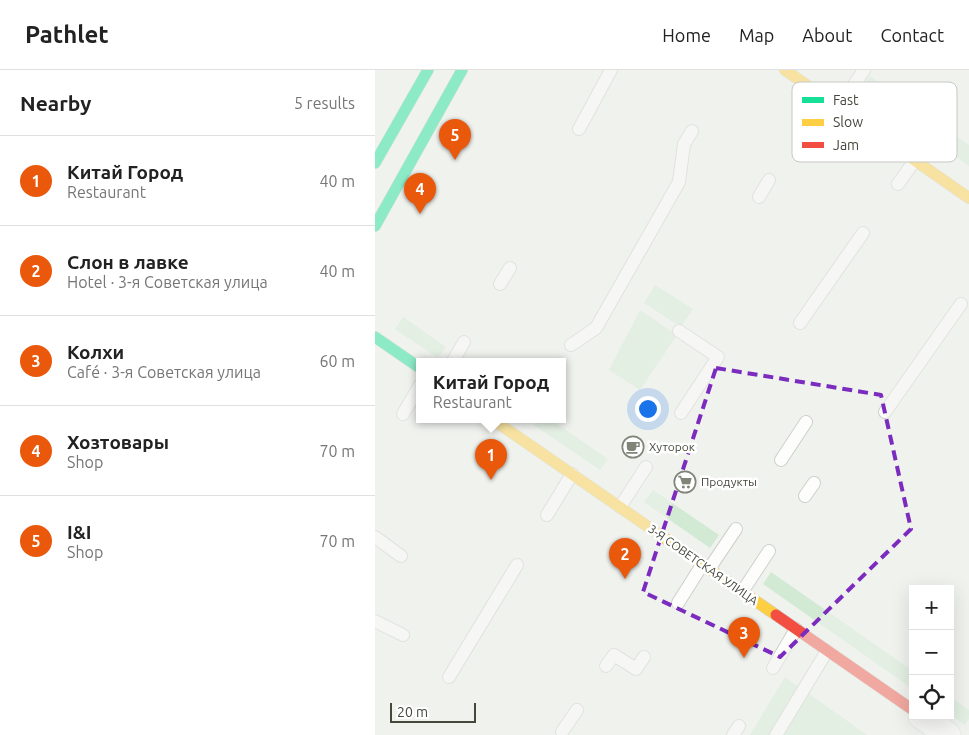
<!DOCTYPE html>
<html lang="en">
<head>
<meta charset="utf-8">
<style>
  body { margin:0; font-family:Ubuntu,sans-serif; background:#f2f2f2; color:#222 }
  .controls { position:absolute; right:15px; bottom:15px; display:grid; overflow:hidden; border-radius:0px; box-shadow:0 5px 20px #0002 }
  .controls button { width:45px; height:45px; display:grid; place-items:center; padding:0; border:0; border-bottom:1px solid #e0e0e0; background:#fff; color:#222; font:25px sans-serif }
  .scale { position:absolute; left:15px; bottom:12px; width:86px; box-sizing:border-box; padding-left:5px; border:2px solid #44483a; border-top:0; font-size:14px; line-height:18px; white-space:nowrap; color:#44483a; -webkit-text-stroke:4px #fff; paint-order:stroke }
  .you { position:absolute; left:272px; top:338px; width:18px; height:18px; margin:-12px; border:4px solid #fff; border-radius:50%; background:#1a73e8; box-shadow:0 0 0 8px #1a73e833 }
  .badge { display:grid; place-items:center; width:32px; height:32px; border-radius:50%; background:#ea580c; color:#fff; font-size:16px; font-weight:700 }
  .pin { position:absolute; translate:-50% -41px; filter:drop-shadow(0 1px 2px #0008) }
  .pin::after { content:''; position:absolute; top:26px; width:18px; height:15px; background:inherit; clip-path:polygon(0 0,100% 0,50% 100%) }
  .popup { position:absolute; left:41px; top:288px; width:150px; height:65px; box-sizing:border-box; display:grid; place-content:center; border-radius:0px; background:#fff; filter:drop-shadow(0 1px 4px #0005); font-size:16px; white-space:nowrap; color:#767676 }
  .popup b { font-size:19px; color:#222 }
  .popup::after { content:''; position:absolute; left:50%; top:100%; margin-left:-10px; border:10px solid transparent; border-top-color:#fff }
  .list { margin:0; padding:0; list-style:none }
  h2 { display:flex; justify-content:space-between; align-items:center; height:65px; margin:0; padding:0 20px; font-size:21px }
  h2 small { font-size:16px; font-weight:400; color:#767676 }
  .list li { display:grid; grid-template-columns:32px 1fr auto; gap:15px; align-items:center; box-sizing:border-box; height:90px; padding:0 20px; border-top:1px solid #e0e0e0 }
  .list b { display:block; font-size:19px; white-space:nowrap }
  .list p { margin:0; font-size:16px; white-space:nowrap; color:#767676 }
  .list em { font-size:16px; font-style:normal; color:#767676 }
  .icon { flex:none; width:28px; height:28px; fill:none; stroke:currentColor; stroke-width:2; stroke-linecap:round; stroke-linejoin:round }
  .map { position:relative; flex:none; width:594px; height:665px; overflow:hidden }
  header { display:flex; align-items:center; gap:30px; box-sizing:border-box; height:70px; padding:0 25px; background:#fff; border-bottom:1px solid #e0e0e0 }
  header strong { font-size:24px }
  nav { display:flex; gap:28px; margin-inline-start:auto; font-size:18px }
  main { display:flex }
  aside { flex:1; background:#fff }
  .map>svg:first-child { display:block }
  .green { fill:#d2ead4 }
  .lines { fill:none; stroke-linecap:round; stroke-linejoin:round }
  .lane-casing { stroke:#ced0cb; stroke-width:14 }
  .street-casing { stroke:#ced0cb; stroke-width:26 }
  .fast-casing { stroke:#cbcfc5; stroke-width:12 }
  .slow-casing { stroke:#cbcfc5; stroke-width:12 }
  .jam-casing { stroke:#cbcfc5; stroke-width:12 }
  .lane { stroke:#fdfdfc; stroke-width:12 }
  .street { stroke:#fdfdfc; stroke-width:25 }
  .fast { stroke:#16e098; stroke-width:11 }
  .slow { stroke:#ffcf43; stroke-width:11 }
  .jam { stroke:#f24e42; stroke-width:11 }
  .marked { fill:none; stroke:#7b2cbf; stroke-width:4; stroke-dasharray:10 6; stroke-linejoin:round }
  .labels { text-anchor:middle; stroke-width:5; stroke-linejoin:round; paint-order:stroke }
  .poi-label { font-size:12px; fill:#44483a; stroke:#fff; text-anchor:start }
  .street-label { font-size:12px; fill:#44483a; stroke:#fff }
  .key { fill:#fff; stroke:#c7c8c4; stroke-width:1 }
  .key-label { font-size:14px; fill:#44483a }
</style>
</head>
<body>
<header>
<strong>Pathlet</strong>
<nav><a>Home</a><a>Map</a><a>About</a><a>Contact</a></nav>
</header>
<main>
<aside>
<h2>Nearby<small>5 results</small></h2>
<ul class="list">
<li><span class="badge">1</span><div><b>Китай Город</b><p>Restaurant</p></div><em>40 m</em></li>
<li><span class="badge">2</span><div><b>Слон в лавке</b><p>Hotel · 3-я Советская улица</p></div><em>40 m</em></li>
<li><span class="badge">3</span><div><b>Колхи</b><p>Café · 3-я Советская улица</p></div><em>60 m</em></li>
<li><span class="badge">4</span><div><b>Хозтовары</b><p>Shop</p></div><em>70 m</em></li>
<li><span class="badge">5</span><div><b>I&amp;I</b><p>Shop</p></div><em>70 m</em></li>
</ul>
</aside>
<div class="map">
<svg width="594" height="665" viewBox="0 0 594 665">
  <rect width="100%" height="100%" fill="#f0f2ee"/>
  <g class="green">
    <polygon points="495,6 594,75 594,96 486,20"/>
    <polygon points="280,215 318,239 306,257 269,233"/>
    <polygon points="265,240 302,265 265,320 234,300"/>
    <polygon points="28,247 71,277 63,288 20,259"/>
    <polygon points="163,349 175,349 233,389 225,400 159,355"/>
    <polygon points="278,420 344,465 335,478 269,432"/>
    <polygon points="396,502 538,601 538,619 388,514"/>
    <polygon points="410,607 492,665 375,665"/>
    <polygon points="575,627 594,640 594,649 590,655 575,645"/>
  </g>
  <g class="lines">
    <g class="lane-casing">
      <g id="lane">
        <polyline points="464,37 489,0"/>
        <polyline points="430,48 444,24"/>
        <polyline points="204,59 236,0"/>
        <polyline points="523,114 540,90"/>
        <polyline points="384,127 394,110"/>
        <polyline points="125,214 135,198"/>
        <polyline points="425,253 488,163"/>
        <polyline points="304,261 343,287 306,343"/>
        <polyline points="196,275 221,258 304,112 309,74 317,61"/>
        <polyline points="78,291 89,272"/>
        <polyline points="510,342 586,234"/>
        <polyline points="28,344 45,315"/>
        <polyline points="406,390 431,352"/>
        <polyline points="430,426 439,413"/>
        <polyline points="245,437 271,397"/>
        <polyline points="172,445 197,404"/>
        <polyline points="0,467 26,486"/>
        <polyline points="334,499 361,459"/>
        <polyline points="367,522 394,481"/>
        <polyline points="303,533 327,495"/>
        <polyline points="0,551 28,565"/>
        <polyline points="231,596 239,585 261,599 269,587"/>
        <polyline points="398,598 421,559"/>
        <polyline points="74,607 142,495"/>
        <polyline points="187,662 202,640"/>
        <polyline points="358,665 364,656"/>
        <polyline points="401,665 452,581"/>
      </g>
    </g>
    <g class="street-casing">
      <polyline id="street" points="546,646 573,665"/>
    </g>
    <g class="fast-casing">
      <g id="fast">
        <polyline points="0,93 53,0"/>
        <polyline points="0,156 87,0"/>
        <polyline points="0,267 45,298"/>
      </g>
    </g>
    <g class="slow-casing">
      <g id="slow">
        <polyline points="410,0 594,128"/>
        <polyline points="117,349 401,545"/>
      </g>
    </g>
    <g class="jam-casing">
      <polyline id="jam" points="401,545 538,640"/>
    </g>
    <use href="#lane" class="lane"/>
    <use href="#street" class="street"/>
    <use href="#fast" class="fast"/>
    <use href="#slow" class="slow"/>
    <use href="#jam" class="jam"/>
  </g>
  <path d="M0 0H594V665H0ZM341,298l165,27 30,134 -131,128 -137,-65z" fill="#f0f2ee" fill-opacity=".55" fill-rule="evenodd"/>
  <path class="marked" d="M341,298l165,27 30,134 -131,128 -137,-65z"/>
  <defs>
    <g id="cafe-ring" transform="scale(1.125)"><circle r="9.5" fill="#fff" stroke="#808479" stroke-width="1.5"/><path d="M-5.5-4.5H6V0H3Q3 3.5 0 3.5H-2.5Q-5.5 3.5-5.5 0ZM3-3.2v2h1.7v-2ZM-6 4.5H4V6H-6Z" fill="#808479"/></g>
    <g id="supermarket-ring" transform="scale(1.125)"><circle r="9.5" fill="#fff" stroke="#808479" stroke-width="1.5"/><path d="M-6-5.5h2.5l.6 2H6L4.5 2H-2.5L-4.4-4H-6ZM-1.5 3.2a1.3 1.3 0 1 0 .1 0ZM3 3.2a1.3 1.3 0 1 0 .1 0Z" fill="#808479"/></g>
  </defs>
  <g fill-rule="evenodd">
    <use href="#cafe-ring" x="258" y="377"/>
    <use href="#supermarket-ring" x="310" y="412"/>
  </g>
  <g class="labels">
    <g class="poi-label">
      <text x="274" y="381">Хуторок</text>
      <text x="326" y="416">Продукты</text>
    </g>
    <g class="street-label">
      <text transform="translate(328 495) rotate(35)" y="4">3-Я СОВЕТСКАЯ УЛИЦА</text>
    </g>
  </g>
  <rect x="417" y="12" width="165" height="80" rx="8" class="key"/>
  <rect x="427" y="27" width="22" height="6" fill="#16e098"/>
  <rect x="427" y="49" width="22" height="7" fill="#ffcf43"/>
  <rect x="427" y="72" width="22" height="6" fill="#f24e42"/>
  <g class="key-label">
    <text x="458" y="35">Fast</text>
    <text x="458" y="57">Slow</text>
    <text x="458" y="80">Jam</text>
  </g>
</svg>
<div class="controls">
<button>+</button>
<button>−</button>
<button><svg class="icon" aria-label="locate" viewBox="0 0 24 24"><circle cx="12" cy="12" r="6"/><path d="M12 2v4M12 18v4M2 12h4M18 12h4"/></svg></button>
</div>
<div class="scale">20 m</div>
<div class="you"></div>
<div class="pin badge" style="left:116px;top:410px">1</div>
<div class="popup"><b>Китай Город</b>Restaurant</div>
<div class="pin badge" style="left:250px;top:509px">2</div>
<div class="pin badge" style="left:369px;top:588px">3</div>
<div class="pin badge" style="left:45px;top:144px">4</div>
<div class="pin badge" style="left:80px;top:90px">5</div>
</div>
</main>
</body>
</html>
